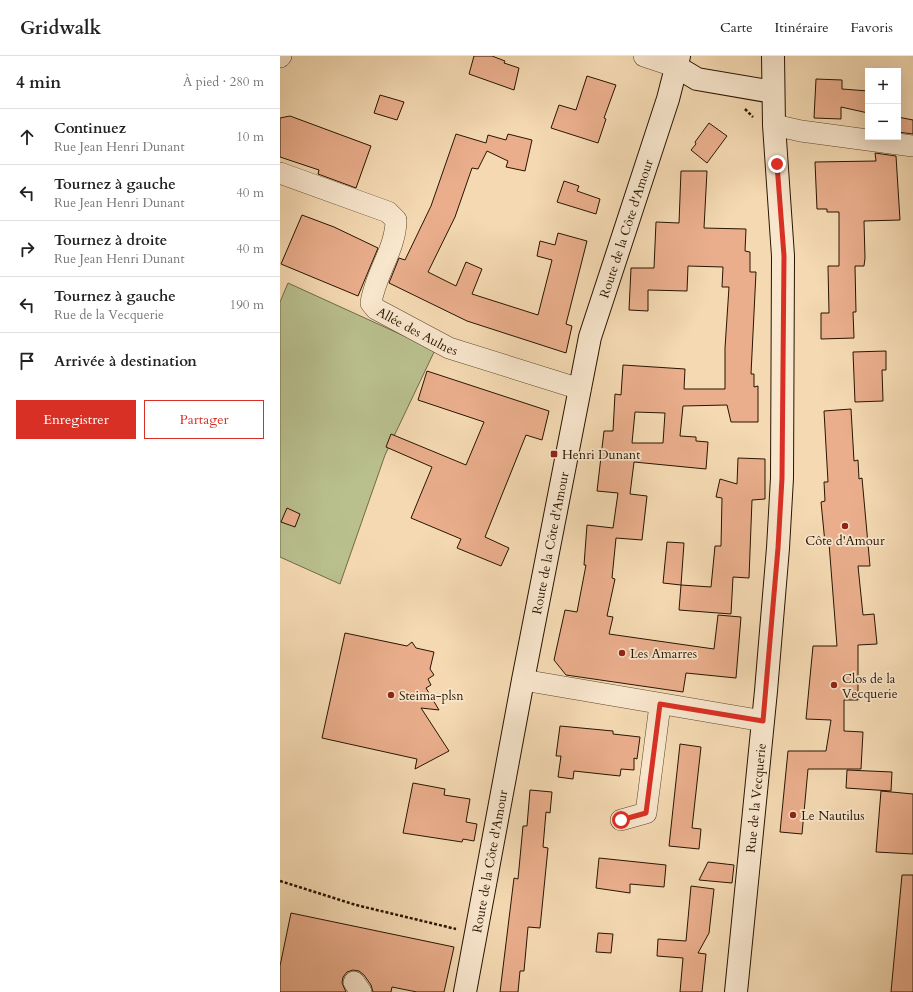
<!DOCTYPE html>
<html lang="fr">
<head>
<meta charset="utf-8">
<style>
  body { margin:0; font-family:Cardo,serif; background:#f6f6f6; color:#222 }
  .controls { position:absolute; right:12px; top:12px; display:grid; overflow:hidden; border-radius:0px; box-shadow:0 4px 16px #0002 }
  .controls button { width:36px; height:36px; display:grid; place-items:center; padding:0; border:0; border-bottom:1px solid #e0e0e0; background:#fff; color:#222; font:20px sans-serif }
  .stop { position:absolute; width:12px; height:12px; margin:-9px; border:3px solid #d93025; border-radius:50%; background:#fff }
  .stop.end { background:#d93025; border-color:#fff; box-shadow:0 1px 4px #0008 }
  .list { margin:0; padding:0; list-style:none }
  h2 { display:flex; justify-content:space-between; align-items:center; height:52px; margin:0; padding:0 16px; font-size:17px }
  h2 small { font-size:13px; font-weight:400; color:#767676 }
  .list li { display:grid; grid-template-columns:26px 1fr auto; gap:12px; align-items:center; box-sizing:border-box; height:56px; padding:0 16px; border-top:1px solid #e0e0e0 }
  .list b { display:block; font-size:15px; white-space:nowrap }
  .list p { margin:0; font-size:13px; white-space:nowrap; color:#767676 }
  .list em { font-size:13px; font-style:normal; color:#767676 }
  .actions { display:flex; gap:8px; padding:12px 16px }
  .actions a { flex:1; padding:9px 0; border:1px solid #d93025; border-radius:0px; text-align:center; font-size:14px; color:#d93025 }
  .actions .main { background:#d93025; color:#fff }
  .icon { flex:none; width:22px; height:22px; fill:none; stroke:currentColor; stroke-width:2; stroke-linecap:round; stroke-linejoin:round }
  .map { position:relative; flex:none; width:633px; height:936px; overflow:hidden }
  header { display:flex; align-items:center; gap:24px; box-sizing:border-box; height:56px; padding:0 20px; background:#fff; border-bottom:1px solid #e0e0e0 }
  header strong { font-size:19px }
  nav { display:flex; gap:22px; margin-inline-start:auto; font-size:14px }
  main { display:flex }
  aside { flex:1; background:#fff }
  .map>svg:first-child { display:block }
  .green { fill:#b9c08e; stroke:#706a48 }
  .building { fill:#eaae8c; stroke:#281501; fill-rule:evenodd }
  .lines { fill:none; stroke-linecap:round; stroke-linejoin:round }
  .street-casing { stroke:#5b462d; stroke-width:22 }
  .secondary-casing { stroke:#281501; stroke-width:24 }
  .path { stroke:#281501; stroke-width:2.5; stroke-dasharray:3 2; stroke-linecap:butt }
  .street { stroke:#f8e6cd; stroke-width:21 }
  .secondary { stroke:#f8e6cd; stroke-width:22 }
  .route { stroke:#d93025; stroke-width:5 }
  .poi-dot { fill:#8f2418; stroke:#f8e6cd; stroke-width:1.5 }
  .labels { text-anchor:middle; stroke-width:3.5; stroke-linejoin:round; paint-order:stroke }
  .street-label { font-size:13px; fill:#281501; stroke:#f8e6cd }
  .poi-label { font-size:13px; fill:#281501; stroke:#f8e6cd; text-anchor:start }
</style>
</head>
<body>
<header>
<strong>Gridwalk</strong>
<nav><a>Carte</a><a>Itinéraire</a><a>Favoris</a></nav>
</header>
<main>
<aside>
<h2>4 min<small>À pied · 280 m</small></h2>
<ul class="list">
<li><svg class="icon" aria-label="ahead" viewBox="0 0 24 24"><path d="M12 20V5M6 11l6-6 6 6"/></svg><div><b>Continuez</b><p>Rue Jean Henri Dunant</p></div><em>10 m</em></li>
<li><svg class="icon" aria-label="left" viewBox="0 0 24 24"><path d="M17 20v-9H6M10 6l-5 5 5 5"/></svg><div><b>Tournez à gauche</b><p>Rue Jean Henri Dunant</p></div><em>40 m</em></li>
<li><svg class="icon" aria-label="right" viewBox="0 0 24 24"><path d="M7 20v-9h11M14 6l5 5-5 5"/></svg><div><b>Tournez à droite</b><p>Rue Jean Henri Dunant</p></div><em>40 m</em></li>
<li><svg class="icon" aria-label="left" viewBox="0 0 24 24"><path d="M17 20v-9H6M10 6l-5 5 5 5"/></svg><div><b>Tournez à gauche</b><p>Rue de la Vecquerie</p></div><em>190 m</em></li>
<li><svg class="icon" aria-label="arrive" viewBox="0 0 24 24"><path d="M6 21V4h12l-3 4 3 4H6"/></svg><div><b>Arrivée à destination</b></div></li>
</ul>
<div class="actions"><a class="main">Enregistrer</a><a>Partager</a></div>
</aside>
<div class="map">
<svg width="633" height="936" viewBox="0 0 633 936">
  <rect width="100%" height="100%" fill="#f4d9b2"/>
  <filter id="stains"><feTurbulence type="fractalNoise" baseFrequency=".005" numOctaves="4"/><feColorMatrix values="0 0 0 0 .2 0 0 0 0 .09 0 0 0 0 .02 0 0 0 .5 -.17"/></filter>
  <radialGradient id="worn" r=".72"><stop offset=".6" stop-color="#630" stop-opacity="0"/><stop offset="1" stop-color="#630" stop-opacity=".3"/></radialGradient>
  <polygon class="green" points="8,227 155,294 105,399 60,528 0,501 0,246"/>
  <g class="building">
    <polygon points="194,0 212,0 225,5 224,7 239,12 234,34 189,18"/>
    <polygon points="307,20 336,29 324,62 326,63 318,87 271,72 279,49 296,54"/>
    <polygon points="536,23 562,24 562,33 588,35 588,57 561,51 561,63 534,62"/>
    <polygon points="100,39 124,46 117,64 94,57"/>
    <polygon points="10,60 91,90 76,132 38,118 39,114 0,101 0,62"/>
    <polygon points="618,61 633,64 633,78 618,76"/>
    <polygon points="429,67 447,80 427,107 411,94 416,88 415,86"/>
    <polygon points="176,78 206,87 208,79 226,84 228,78 252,84 245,115 226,111 228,105 207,95 198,113 192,112 175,161 148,216 176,230 186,206 202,213 192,238 258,259 272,204 257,200 260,185 275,189 278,177 307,185 286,268 292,270 286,297 187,265 109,227 119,202 125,204 151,150"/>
    <polygon points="595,97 616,100 620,164 584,165 585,202 584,210 575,210 576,256 573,256 574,282 541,283 541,257 549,257 548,210 559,210 559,156 547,156 547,153 537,153 535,106 596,105"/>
    <path d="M401,115h26l-3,57 42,1 -1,22 5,1v20h6l-5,102h3v13l4,-1v36h-27l-4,-17 -44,1 -3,30 16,1v4l12,1 -2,27 -72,-7 -4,32 17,2 -5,44 -26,-2 -4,40 3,1 -8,37 6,1 -4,17 105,15 4,-34 23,2 -5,61 -50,-5 -3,19 -117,-17 -12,-15 11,-50 12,2 9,-47h-2l3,-40 26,3 5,-35 -21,-2 7,-60h9l2,-37 6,1 2,-30 62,4 -1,20h41v-41l4,-61h-7l1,-20 -35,-1 -1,25 -39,-1v21l-19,-1 2,-42h23l2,-46 23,1zM355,356l30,1 -2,30h-31z"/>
    <polygon points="284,125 299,130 297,135 320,143 316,158 277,146"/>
    <polygon points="22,159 54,171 98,192 78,240 1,208"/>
    <polygon points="606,295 606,314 602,314 603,345 575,346 573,296"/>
    <polygon points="147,315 269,355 262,384 246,379 205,481 229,492 221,510 177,492 181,483 131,462 152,411 106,391 111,378 186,409 204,366 138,344"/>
    <polygon points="571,353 574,405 578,404 579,423 582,422 590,510 578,510 583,559 594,558 597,588 578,589 578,644 564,644 564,675 583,676 581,713 528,713 522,778 500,776 508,695 546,695 551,664 526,663 533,590 557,590 549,487 545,487 541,446 545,445 544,426 548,426 544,355"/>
    <polygon points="458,402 485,403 485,443 472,444 469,522 453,521 451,558 399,554 401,529 431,531 435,490 441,490 442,442 436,441 440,423 457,428"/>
    <polygon points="7,452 20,458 15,471 1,466"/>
    <polygon points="387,486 404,487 401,529 383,527"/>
    <polygon points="65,577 127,590 132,586 136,592 154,596 150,613 154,619 148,623 151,629 146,632 159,654 141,652 169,695 135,713 137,703 42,682"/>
    <polygon points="280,670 333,675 333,678 360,681 357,703 354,702 354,714 341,713 340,720 294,715 293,723 278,721 281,700 276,700"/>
    <polygon points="400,688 421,691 412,772 421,773 419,793 389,790"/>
    <polygon points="567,714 612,716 611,735 566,732"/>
    <polygon points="133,727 165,733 164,739 190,743 186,766 197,768 194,785 183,783 182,786 123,777"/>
    <polygon points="250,734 272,736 270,757 266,756 263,791 268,792 260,872 248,871 244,915 240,915 238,936 220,936 234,822 238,823 243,770 247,770"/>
    <polygon points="601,735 633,738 633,798 596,796"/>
    <polygon points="319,802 386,809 384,831 350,828 350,837 316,832"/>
    <polygon points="428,806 454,809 452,827 419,824"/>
    <polygon points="622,819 633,819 633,936 611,936"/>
    <polygon points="411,830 434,833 429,877 418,897 426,898 422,936 400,936 403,902 377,900 378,883 406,885"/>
    <polygon points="11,857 174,891 164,936 137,936 112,931 111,936 93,936 91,929 84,919 79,915 73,914 67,916 63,921 62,927 66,936 0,936 0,910"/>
    <polygon points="318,877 333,878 331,897 316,896"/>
  </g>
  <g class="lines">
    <g class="street-casing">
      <g id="street">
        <polyline points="364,0 397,11"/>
        <polyline points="0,1 1,0"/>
        <polyline points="494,69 521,75 633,90"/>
        <path id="s1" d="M0,117l108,39 8,8c0,29 -21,54 -25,83l5,6 73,39 131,41"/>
        <polyline points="243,624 483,665"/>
        <polyline points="341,764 366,757 380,649"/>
        <polyline points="74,926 81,936"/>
      </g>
    </g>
    <g class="secondary-casing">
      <g id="secondary">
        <polyline points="397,11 417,23 493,36"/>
        <path id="s2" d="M185,936l58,-312 67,-343 78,-238 11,-43"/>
        <path id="s3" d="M456,936l30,-301 12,-143 4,-70 1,-222 -9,-131 -1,-69"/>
      </g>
    </g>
    <g class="path">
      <polyline points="465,53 473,61"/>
      <polyline points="0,825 76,849 176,873"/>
    </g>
    <use href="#street" class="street"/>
    <use href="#secondary" class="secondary"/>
  </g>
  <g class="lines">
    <polyline class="route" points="341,764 366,757 380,648 483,665 498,492 502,422 504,200 497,108"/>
  </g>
  <g class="poi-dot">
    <rect x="270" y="394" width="8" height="8" rx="2"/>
    <circle cx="565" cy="470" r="4"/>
    <circle cx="342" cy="597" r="4"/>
    <circle cx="554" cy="629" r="4"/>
    <circle cx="111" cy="639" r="4"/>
    <circle cx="513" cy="759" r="4"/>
  </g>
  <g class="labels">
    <g class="street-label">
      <text dy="5" stroke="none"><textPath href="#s2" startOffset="781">Route de la Côte d'Amour</textPath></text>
      <text dy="5" stroke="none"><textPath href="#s1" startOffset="268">Allée des Aulnes</textPath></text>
      <text dy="5" stroke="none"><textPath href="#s2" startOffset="457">Route de la Côte d'Amour</textPath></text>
      <text dy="5" stroke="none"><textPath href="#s3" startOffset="195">Rue de la Vecquerie</textPath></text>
      <text dy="5" stroke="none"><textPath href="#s2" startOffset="133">Route de la Côte d'Amour</textPath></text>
    </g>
    <g class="poi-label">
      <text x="282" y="403">Henri Dunant</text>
      <text x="565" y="489" text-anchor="middle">Côte d'Amour</text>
      <text x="350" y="602">Les Amarres</text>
      <text x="562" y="627">Clos de la<tspan x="562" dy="15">Vecquerie</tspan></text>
      <text x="119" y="644">Steima-plsn</text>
      <text x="521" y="764">Le Nautilus</text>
    </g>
  </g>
  <rect width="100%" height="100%" filter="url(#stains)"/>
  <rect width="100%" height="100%" fill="url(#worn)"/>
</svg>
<div class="controls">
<button>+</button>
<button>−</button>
</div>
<div class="stop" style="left:341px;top:764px"></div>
<div class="stop end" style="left:497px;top:108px"></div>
</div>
</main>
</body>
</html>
